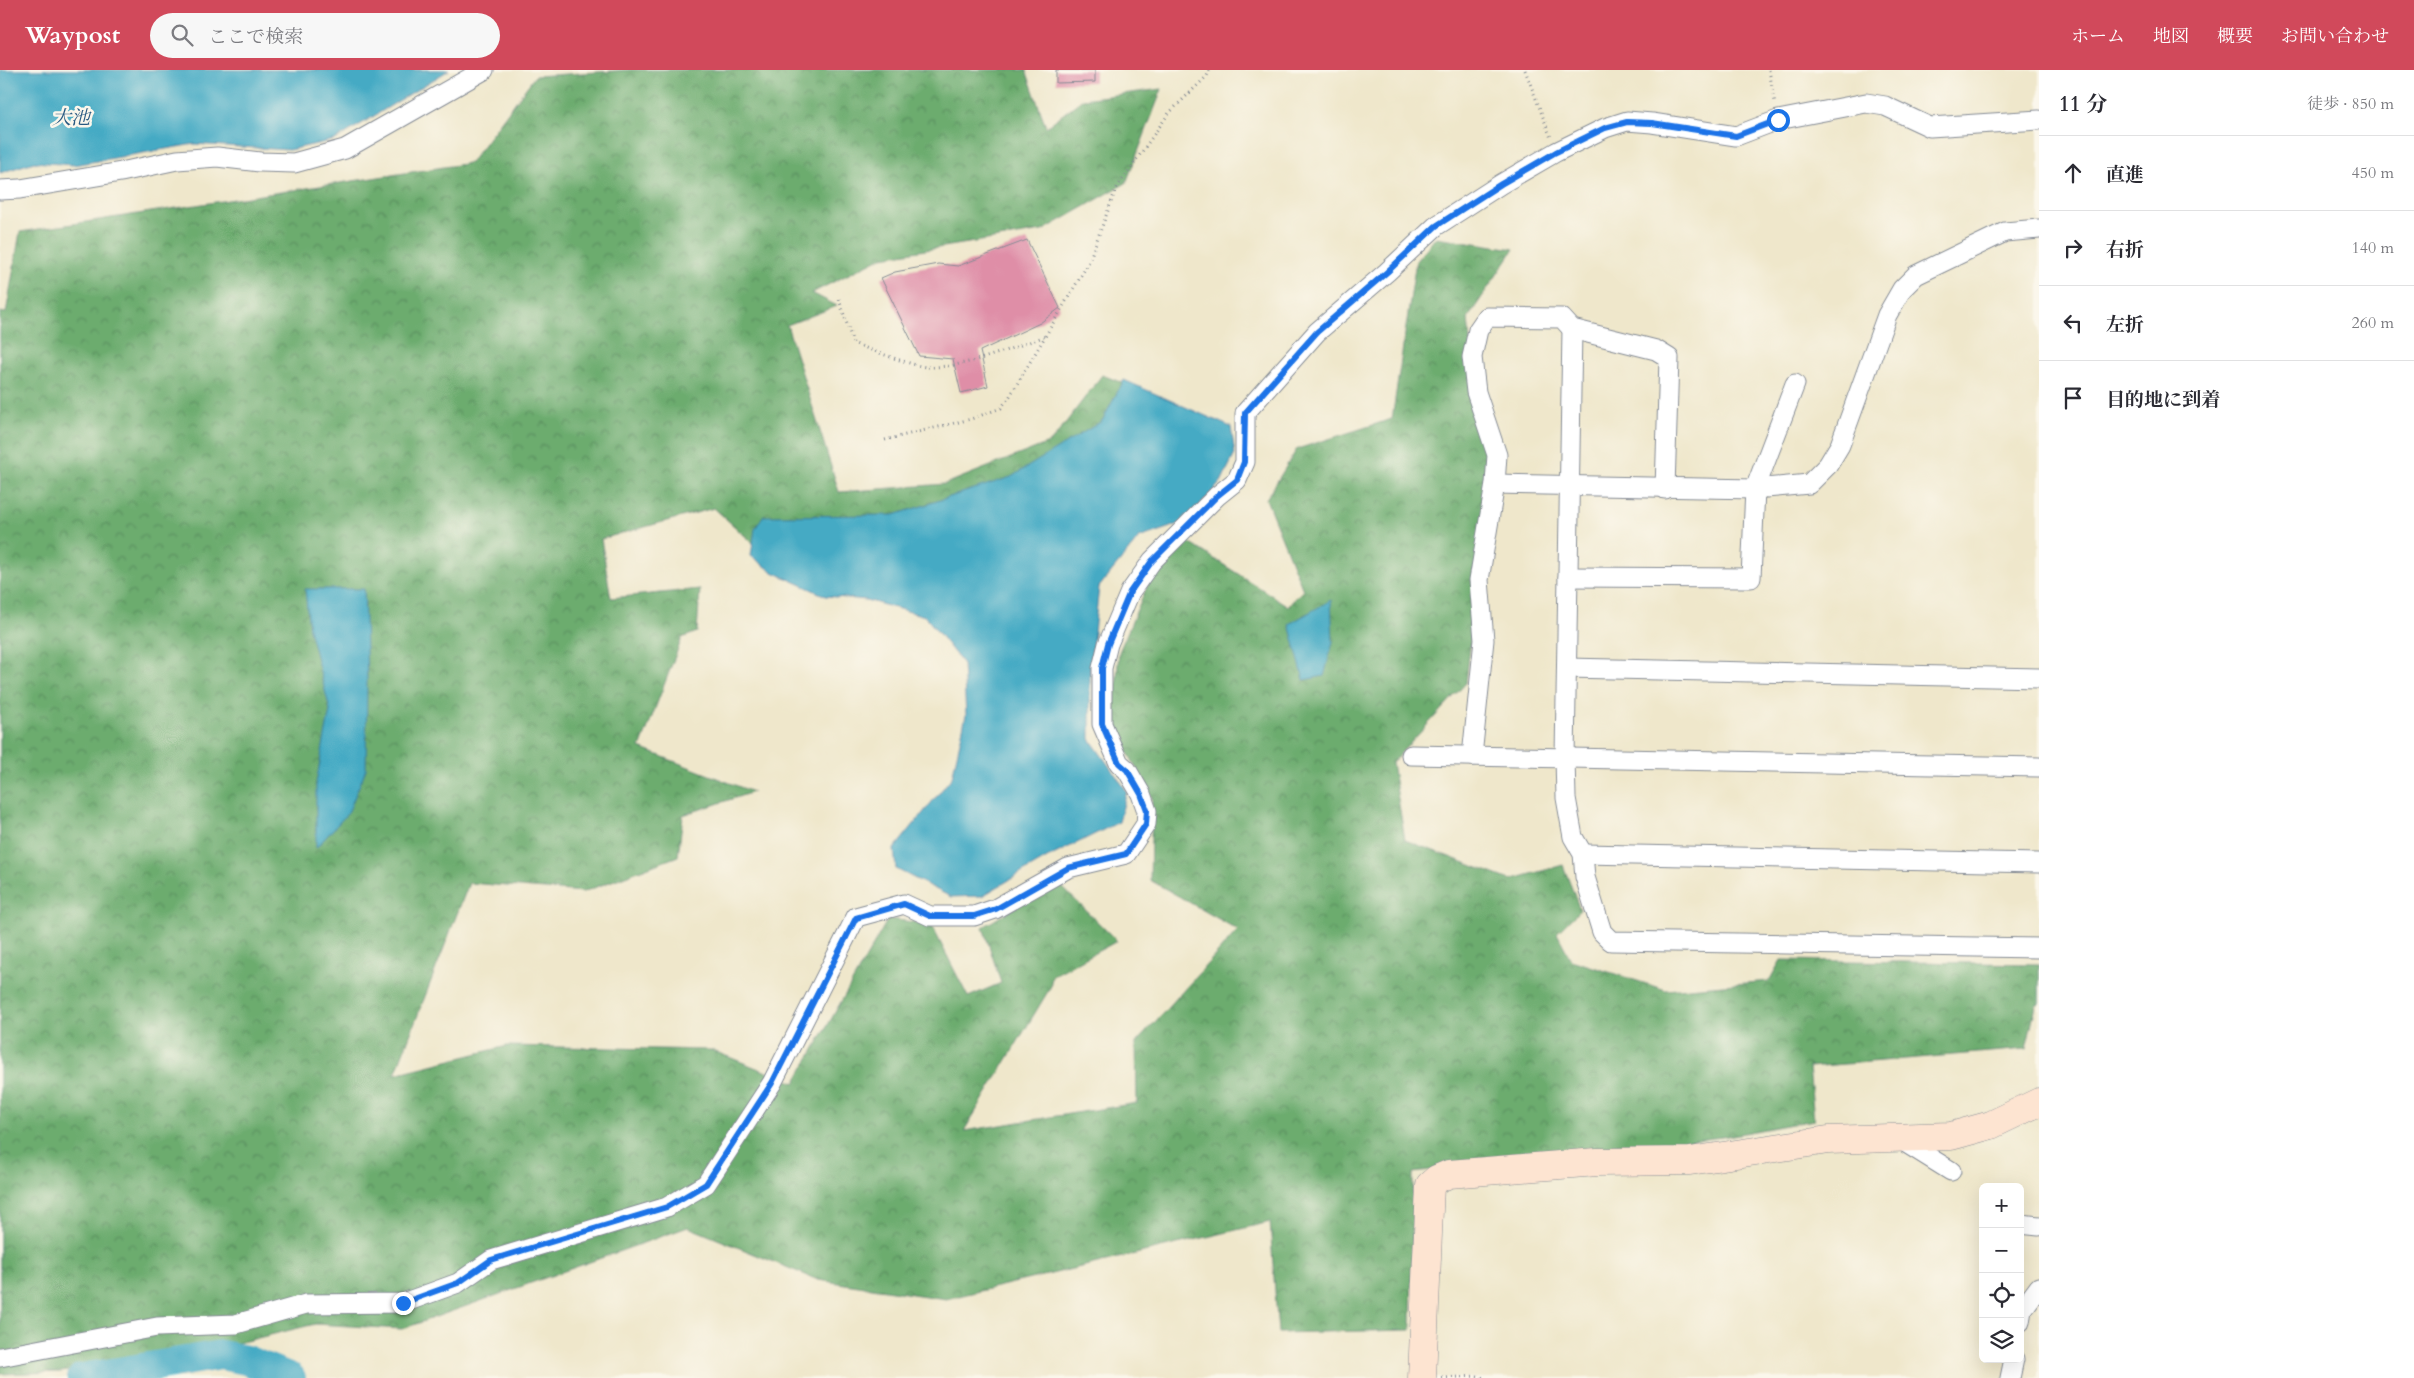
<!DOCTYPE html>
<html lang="ja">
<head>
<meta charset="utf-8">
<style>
  body { margin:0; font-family:Cardo,"Noto Serif JP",serif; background:#f7f7f7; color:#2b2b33 }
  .controls { position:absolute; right:15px; bottom:15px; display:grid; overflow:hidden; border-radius:8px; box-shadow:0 5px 20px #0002 }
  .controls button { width:45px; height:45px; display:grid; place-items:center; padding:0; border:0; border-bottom:1px solid #e1e1e2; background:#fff; color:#2b2b33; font:25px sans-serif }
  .stop { position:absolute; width:15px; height:15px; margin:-11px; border:4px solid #1a73e8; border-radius:50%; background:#fff }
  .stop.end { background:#1a73e8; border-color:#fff; box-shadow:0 1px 5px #0008 }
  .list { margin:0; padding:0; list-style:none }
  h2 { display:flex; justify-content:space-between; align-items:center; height:65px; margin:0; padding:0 20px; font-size:21px }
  h2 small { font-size:16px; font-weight:400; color:#7c7c81 }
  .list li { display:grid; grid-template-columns:32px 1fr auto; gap:15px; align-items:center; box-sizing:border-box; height:75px; padding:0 20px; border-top:1px solid #e1e1e2 }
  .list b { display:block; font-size:19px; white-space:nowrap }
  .list em { font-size:16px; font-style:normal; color:#7c7c81 }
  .icon { flex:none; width:28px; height:28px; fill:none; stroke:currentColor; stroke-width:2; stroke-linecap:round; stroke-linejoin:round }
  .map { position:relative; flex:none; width:2039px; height:1308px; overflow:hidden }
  header { display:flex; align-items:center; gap:30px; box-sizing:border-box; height:70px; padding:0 25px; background:#d1495b; color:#fff }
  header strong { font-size:24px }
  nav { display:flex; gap:28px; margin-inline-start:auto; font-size:18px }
  .search { width:350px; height:45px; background:#f7f7f7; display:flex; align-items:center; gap:12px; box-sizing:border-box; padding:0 18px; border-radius:28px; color:#7c7c81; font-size:19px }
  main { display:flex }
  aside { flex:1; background:#fff }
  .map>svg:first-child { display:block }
  .forest { fill:url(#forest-crowns); stroke:#446e66 }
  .water { fill:#44aac4; stroke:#306c91 }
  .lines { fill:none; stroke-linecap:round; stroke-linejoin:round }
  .river { stroke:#44aac4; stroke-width:30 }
  .building { fill:#df8ea7 }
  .street-casing { stroke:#858b94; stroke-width:21 }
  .secondary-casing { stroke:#858b94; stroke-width:29 }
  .path { stroke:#858b94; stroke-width:3; stroke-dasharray:1 4; stroke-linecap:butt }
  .street { stroke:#fff; stroke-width:19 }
  .secondary { stroke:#fde4d1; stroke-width:28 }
  .route { stroke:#1a73e8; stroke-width:6 }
  .labels { text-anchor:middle; stroke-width:5; stroke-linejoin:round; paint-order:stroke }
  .water-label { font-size:19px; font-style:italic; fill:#295a82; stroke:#fbf7ec }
</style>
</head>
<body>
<header>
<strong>Waypost</strong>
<div class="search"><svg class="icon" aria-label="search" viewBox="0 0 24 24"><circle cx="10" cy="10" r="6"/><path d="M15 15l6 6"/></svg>ここで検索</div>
<nav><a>ホーム</a><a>地図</a><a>概要</a><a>お問い合わせ</a></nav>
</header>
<main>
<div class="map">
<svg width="2039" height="1308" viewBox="0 0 2039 1308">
  <defs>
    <pattern id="forest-crowns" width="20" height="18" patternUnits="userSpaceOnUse" patternTransform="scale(1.25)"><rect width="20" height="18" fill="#6cac6e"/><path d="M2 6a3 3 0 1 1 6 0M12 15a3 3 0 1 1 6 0" fill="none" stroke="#588c5e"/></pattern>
  </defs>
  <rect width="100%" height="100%" fill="#fbf7ec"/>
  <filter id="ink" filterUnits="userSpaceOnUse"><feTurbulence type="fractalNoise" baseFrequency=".02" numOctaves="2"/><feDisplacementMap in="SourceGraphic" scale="10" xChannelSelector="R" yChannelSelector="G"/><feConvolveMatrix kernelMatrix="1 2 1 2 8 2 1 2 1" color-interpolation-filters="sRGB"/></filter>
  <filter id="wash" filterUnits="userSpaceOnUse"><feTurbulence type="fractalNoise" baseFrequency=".0096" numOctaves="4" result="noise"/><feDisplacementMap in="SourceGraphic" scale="20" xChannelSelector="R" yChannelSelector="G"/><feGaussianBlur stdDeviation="1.12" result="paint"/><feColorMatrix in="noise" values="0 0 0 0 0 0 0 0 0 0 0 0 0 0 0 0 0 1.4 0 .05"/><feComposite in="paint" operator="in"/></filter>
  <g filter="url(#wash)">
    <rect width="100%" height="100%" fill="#efe7cb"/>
    <polygon class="forest" points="631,0 1026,0 1046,57 1083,29 1162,19 1126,113 1042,161 882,187 812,223 837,236 787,255 839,422 945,414 1051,372 1102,305 1134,317 1080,398 907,464 755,475 714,438 601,469 611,528 700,519 697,562 682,568 640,678 753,722 683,745 678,786 583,822 469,813 395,1004 507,976 711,980 795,1013 888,849 931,854 968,927 1001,913 983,857 1057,812 1117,871 1052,906 1050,918 964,1061 1137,1033 1136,973 1238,860 1150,810 1152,728 1113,654 1119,582 1153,502 1185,470 1288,536 1303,520 1266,429 1297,379 1392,349 1416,191 1436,167 1514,179 1468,248 1477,349 1491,392 1466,613 1392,693 1405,770 1510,810 1563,795 1580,840 1557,863 1571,890 1666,920 1769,911 1781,890 2039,894 2039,933 2036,935 2026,979 1809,997 1814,1050 1722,1067 1413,1103 1411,1260 1278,1263 1270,1152 946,1229 818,1210 688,1157 402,1259 315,1254 197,1283 61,1302 0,1304 0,242 6,243 20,162 470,93 535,6"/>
    <g class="water">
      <polygon points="0,0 449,0 335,70 289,80 194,74 74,95 34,92 0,103"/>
      <polygon points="1124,310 1231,357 1235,384 1221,412 1185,452 1139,468 1099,517 1090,598 1090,669 1127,721 1119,752 1047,788 982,826 951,827 896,799 894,779 952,707 966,645 963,594 925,546 866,530 826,526 773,502 751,486 755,459 763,446 894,445 1011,407 1102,351"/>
      <polygon points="305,519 364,519 367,610 366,699 348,743 316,778 316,713 330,640 309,559"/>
      <polygon points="1331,530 1333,572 1324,606 1304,610 1289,554"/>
    </g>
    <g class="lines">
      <polyline class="river" points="82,1308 221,1285 246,1290 291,1308"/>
    </g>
    <g id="blocks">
      <g class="building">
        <polygon points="1056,0 1095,0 1095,12 1056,13"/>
        <polygon points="1027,170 1060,238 1040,253 980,281 988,316 961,323 953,289 919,286 881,208 895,202 938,194 958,196"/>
      </g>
    </g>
  </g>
  <g filter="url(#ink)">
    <use href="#blocks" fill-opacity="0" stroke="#858b94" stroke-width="1"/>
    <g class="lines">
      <g class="street-casing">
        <g id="street">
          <polyline points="0,120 20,119 121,102 177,90 217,87 260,92 294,93 345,79 484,0"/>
          <polyline points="1572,259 1565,687 1566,728 1573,767 1583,784 1585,807 1602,862 1611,871 2039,878"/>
          <polyline points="1495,414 1755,419 1809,414 1828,395 1840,375 1887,245 1902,219 1916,205 2005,162 2039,159"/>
          <polyline points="1568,507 1751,508 1755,419 1795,314"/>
          <polyline points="1567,598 2039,608"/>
          <polyline points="1411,685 2039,697"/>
          <polyline points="1472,686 1484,570 1479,510 1495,414 1497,385 1476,322 1472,287 1478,260 1487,247 1562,248 1572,259 1656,280 1669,288 1665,419"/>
          <polyline points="1583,784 2039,793"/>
          <polyline points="1898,1068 1951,1101"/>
          <polyline points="2020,1154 2039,1156"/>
          <polyline points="2020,1252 2022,1240 2039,1217"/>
          <polyline points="0,1287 157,1257 236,1254 306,1234 403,1233 458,1213 491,1190 667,1137 706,1114 772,1013 856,847 904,834 930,846 974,846 995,839 1068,798 1126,784 1146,754 1147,741 1141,724 1127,700 1119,693 1102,654 1102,598 1108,574 1130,522 1152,491 1217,426 1237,410 1245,392 1245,343 1317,262 1387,202 1436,156 1501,114 1556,82 1605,58 1627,51 1652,53 1736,66 1778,50 1866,33 1885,36 1930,57 2039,50"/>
          <polyline points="2010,1308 2014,1289"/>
        </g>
      </g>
      <g class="secondary-casing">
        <polyline id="secondary" points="1422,1308 1430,1115 1437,1109 1449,1104 1597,1092 1690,1091 1828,1070 1951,1066 1991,1055 2039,1032"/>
      </g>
      <g class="path">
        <polyline points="1525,0 1551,68"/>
        <polyline points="1769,0 1775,34"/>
        <path d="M839,229l14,44c15,6 60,23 74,24 40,1 81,-18 119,-31"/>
        <polyline points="885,370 971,349 1001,338 1010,326 1088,194 1116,119 1169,43 1207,6 1210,0"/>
        <polyline points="1442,1308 1477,1306 1485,1308"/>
      </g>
      <use href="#street" class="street"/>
      <use href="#secondary" class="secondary"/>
    </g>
  </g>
  <g class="lines" filter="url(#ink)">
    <polyline class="route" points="403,1233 458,1213 491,1190 667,1137 706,1114 772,1013 856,848 904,834 930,846 974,846 996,839 1068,798 1126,784 1146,754 1147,740 1141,724 1127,700 1119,693 1102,654 1102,598 1108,574 1130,522 1152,491 1217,426 1237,410 1244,392 1245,343 1317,262 1387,202 1436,156 1501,114 1556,82 1605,58 1627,52 1652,53 1736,66 1778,50"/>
  </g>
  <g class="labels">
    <g class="water-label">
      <text x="71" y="54">大池</text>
    </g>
  </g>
</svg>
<div class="controls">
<button>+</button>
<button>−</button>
<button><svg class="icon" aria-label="locate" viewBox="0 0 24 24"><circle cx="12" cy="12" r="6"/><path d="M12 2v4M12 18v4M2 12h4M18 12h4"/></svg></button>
<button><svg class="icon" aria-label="layers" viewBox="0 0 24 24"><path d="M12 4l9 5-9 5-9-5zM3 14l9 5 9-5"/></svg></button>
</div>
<div class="stop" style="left:1778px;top:50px"></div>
<div class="stop end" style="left:403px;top:1233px"></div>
</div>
<aside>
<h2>11 分<small>徒歩 · 850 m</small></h2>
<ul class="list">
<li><svg class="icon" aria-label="ahead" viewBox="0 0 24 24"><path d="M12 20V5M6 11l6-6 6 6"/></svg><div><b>直進</b></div><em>450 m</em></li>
<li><svg class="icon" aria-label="right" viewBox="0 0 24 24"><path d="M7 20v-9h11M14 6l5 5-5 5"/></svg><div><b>右折</b></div><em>140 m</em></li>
<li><svg class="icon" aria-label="left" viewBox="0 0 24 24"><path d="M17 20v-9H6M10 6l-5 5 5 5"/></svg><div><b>左折</b></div><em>260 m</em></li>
<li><svg class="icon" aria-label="arrive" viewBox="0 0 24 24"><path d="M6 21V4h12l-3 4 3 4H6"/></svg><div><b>目的地に到着</b></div></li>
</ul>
</aside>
</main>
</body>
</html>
